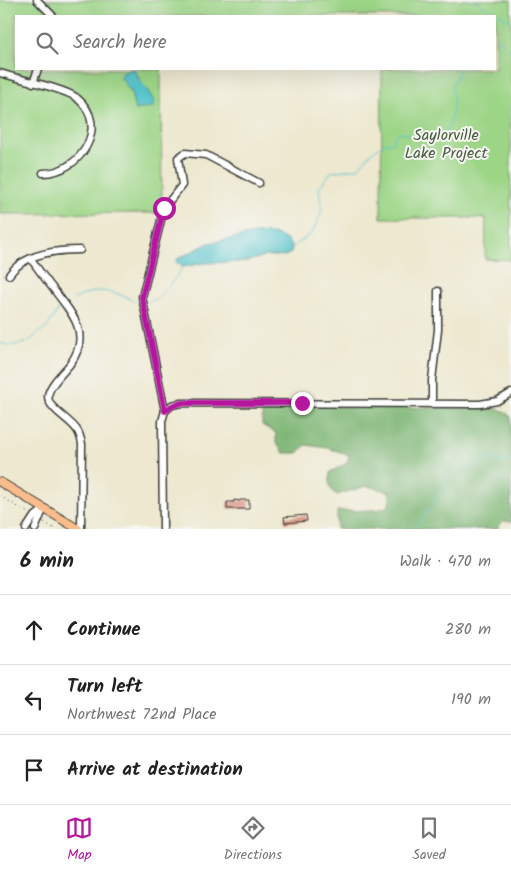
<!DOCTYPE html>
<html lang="en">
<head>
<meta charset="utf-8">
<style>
  body { margin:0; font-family:Kalam,sans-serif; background:#f2f2f2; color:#222 }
  .stop { position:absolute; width:15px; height:15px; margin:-11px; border:4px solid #b5179e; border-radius:50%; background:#fff }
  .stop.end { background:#b5179e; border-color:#fff; box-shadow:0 1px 5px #0008 }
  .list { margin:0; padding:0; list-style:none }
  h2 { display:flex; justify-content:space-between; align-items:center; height:65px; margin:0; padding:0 20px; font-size:21px }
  h2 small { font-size:16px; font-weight:400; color:#767676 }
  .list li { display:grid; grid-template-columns:32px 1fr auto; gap:15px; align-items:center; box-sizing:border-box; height:70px; padding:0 20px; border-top:1px solid #e0e0e0 }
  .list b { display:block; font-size:19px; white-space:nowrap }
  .list p { margin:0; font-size:16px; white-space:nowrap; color:#767676 }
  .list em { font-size:16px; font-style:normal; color:#767676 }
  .icon { flex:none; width:28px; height:28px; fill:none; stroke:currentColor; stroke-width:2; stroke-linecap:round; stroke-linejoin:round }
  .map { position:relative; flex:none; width:511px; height:529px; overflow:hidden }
  .search { position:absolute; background:#fff; box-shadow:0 5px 20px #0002; left:15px; right:15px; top:15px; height:55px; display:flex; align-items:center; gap:12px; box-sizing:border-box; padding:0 18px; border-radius:0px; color:#767676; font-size:19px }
  .sheet { height:275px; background:#fff }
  nav { display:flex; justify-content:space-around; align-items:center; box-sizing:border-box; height:70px; border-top:1px solid #e0e0e0; background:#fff; font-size:14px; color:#767676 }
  nav a { display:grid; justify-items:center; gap:2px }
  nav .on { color:#b5179e }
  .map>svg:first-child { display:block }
  .green { fill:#9dd587; stroke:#5c7852 }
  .forest { fill:#7eb674; stroke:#4d6948 }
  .water { fill:#55c3cc; stroke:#387074 }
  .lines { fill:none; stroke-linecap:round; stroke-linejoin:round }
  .stream { stroke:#55c3cc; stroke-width:1 }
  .building { fill:#dc9988 }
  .minor-casing { stroke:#3b3b37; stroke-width:9 }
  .major-casing { stroke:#3b3b37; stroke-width:10 }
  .path { stroke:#3b3b37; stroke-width:1; stroke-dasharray:1 4; stroke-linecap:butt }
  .minor { stroke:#fff; stroke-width:6 }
  .major { stroke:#f9bc8a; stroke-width:8 }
  .route { stroke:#b5179e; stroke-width:6 }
  .labels { text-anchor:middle; stroke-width:4; stroke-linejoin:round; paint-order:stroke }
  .park-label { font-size:16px; fill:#495d41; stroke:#f6f6f2 }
</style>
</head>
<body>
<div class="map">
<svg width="511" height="529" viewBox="0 0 511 529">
  <rect width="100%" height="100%" fill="#f6f6f2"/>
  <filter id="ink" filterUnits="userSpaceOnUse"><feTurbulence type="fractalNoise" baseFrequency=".02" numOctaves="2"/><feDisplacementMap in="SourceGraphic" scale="10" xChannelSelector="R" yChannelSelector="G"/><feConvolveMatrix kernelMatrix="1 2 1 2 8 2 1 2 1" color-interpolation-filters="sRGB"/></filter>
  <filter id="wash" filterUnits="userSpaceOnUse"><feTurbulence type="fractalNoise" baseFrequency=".0096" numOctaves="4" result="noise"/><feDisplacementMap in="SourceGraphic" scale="20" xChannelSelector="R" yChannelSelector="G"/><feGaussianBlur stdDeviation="1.12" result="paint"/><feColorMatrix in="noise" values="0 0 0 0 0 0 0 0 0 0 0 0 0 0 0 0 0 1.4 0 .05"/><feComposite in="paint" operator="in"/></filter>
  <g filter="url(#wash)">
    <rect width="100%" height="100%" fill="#ede8cf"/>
    <polygon class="green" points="0,0 511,0 511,260 485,259 486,218 381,218 382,69 495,69 495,16 16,16 16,69 161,69 162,213 0,214"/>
    <path class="forest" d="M262,406l228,2 14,3 7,6v105l-7,-1 -8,8h-159v-18l40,-1 12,-4 1,-14 -23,-6 -30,9c-9,-6 -8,-13 -7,-23l17,-9 2,-8 -21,-7 -22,-3 -8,8h-14l-8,-10v-10l-14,-8z"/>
    <g class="water">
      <path d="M132,69l4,2c3,14 14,18 19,34l-3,2 -17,3 -4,-18 -10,-14v-4z"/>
      <path d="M254,234c15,-1 30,-1 38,13l-1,6 -6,3h-19l-21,6 -41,1 -21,4 -7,-5 1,-3 32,-16z"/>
    </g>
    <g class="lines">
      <g class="stream">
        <polyline points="473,0 511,21"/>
        <polyline points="495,37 499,39 511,51"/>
        <path d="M293,247l18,-13 4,-7 7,-16 -3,-23 12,-16 27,-4 13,-15 13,-10h8l3,-7 4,-4 21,5h23c8,-13 14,-35 8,-49l9,-19"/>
        <path d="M74,299c6,-2 13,-6 19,-7 15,-3 30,3 43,10"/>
        <path d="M148,302c15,-4 26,-23 35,-35"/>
        <path d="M0,343c8,3 21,3 29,-2 6,-4 8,-10 16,-11l16,-24"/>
        <polyline points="414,529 444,490 445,481 461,466 477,466 486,458 503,462 511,460"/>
      </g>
    </g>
    <g id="blocks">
      <g class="building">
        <polygon points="234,500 240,501 240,500 249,500 249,509 227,509 227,502 234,502"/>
        <polygon points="306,515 307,521 285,523 284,517"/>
      </g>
    </g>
  </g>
  <g filter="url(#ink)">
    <use href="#blocks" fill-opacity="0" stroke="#3b3b37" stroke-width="1"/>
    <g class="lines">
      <g class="minor-casing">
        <g id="minor">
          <polyline points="37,0 53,16"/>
          <path d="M0,73c18,6 64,15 77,25 34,28 3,75 -34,75"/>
          <polyline points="33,83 38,69"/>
          <path d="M31,259c7,10 15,21 23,31 18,23 38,45 16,74 -7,9 -21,21 -22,32 0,13 22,23 29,34 3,4 4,9 5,14l-1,85"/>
          <path d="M9,275c15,-22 47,-25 71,-25"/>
          <polyline points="432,403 432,380 438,330 438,291"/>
          <polyline points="165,411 142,297 164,208 182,185 178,158 185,153 206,155 259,183"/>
          <polyline points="165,411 172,405 181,403 480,404 497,401 511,393"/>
          <polyline points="26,529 33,518 44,509"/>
          <polyline points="35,529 43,510"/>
          <polyline points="163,529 162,421 165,411"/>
        </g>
      </g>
      <g class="major-casing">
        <polyline id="major" points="0,482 78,529"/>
      </g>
      <g class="path">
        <polyline points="0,496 30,514"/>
        <polyline points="44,522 55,529"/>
      </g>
      <use href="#minor" class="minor"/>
      <use href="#major" class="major"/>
    </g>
  </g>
  <g class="lines" filter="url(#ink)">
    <polyline class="route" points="164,208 142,297 165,411 172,406 181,403 302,403"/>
  </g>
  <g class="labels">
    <g class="park-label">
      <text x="446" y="140">Saylorville<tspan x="446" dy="18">Lake Project</tspan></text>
    </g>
  </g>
</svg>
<div class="stop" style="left:164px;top:208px"></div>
<div class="stop end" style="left:302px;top:403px"></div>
<div class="search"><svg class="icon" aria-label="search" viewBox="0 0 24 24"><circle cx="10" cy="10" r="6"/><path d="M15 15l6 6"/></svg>Search here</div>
</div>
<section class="sheet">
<h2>6 min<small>Walk · 470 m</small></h2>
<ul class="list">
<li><svg class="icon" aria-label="ahead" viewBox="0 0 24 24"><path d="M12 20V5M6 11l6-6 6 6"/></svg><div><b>Continue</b></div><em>280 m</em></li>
<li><svg class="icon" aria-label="left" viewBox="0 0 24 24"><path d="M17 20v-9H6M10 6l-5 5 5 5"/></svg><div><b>Turn left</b><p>Northwest 72nd Place</p></div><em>190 m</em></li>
<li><svg class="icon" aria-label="arrive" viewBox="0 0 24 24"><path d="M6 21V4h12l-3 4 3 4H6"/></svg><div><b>Arrive at destination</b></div></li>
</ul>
</section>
<nav>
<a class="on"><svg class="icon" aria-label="map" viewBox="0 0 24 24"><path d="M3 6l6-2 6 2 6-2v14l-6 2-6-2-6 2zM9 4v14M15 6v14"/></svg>Map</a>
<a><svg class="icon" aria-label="directions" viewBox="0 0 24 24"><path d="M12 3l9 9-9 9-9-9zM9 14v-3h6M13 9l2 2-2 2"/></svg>Directions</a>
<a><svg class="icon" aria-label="saved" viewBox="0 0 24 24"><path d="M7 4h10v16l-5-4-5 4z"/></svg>Saved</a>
</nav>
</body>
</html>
